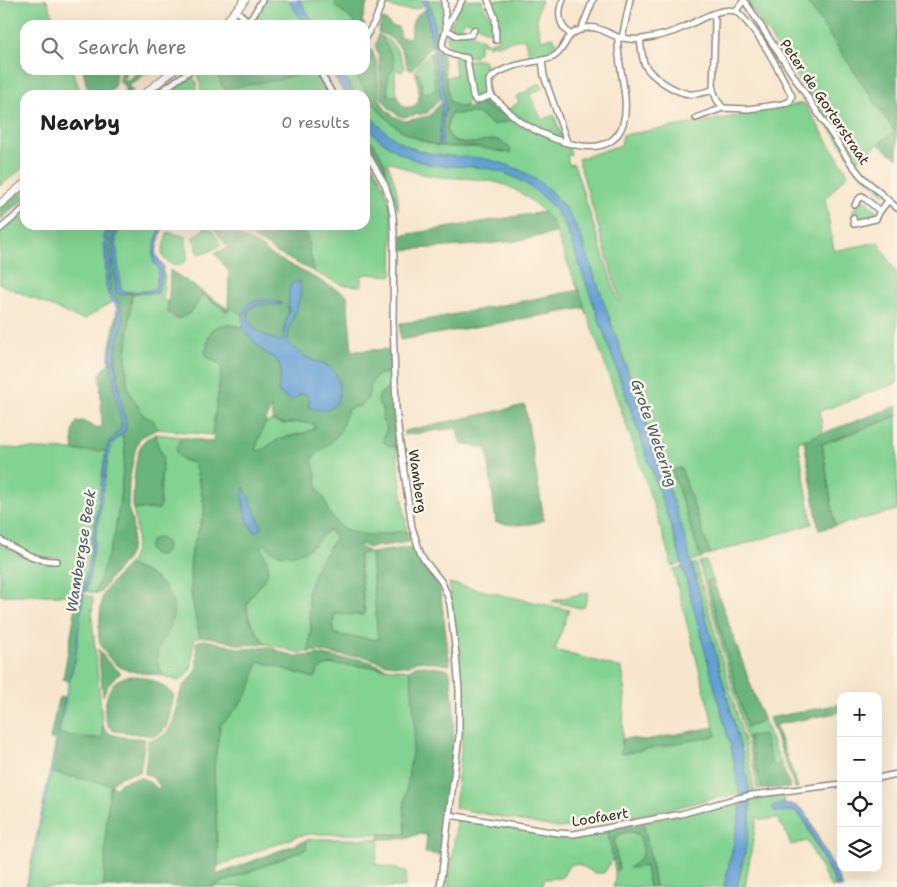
<!DOCTYPE html>
<html lang="en">
<head>
<meta charset="utf-8">
<style>
  body { margin:0; font-family:"Shantell Sans",sans-serif; background:#f2f2f2; color:#222 }
  .controls { position:absolute; right:15px; bottom:15px; display:grid; overflow:hidden; border-radius:10px; box-shadow:0 5px 20px #0002 }
  .controls button { width:45px; height:45px; display:grid; place-items:center; padding:0; border:0; border-bottom:1px solid #e0e0e0; background:#fff; color:#222; font:25px sans-serif }
  .list { margin:0; padding:0; list-style:none }
  h2 { display:flex; justify-content:space-between; align-items:center; height:65px; margin:0; padding:0 20px; font-size:21px }
  h2 small { font-size:16px; font-weight:400; color:#767676 }
  .icon { flex:none; width:28px; height:28px; fill:none; stroke:currentColor; stroke-width:2; stroke-linecap:round; stroke-linejoin:round }
  .map { position:relative; flex:none; width:897px; height:887px; overflow:hidden }
  .search { position:absolute; background:#fff; box-shadow:0 5px 20px #0002; left:20px; top:20px; width:350px; height:55px; display:flex; align-items:center; gap:12px; box-sizing:border-box; padding:0 18px; border-radius:15px; color:#767676; font-size:19px }
  .panel { position:absolute; background:#fff; box-shadow:0 5px 20px #0002; left:20px; top:90px; width:350px; height:140px; border-radius:15px }
  .map>svg:first-child { display:block }
  .green { fill:#82d291; stroke:#567e5e }
  .forest { fill:#69b47b; stroke:#4a7053; fill-rule:evenodd }
  .water { fill:#64a0d5; stroke:#486680 }
  .lines { fill:none; stroke-linecap:round; stroke-linejoin:round }
  .stream { stroke:#64a0d5; stroke-width:1 }
  .minor-casing { stroke:#91887c; stroke-width:8 }
  .major-casing { stroke:#91887c; stroke-width:9 }
  .minor { stroke:#fff; stroke-width:5 }
  .major { stroke:#fff; stroke-width:7 }
  .labels { text-anchor:middle; stroke-width:5; stroke-linejoin:round; paint-order:stroke }
  .street-label { font-size:14px; fill:#2b2b2b; stroke:#fcf5e5 }
  .water-label { font-size:15px; font-style:italic; fill:#425a6f; stroke:#fcf5e5 }
</style>
</head>
<body>
<div class="map">
<svg width="897" height="887" viewBox="0 0 897 887">
  <rect width="100%" height="100%" fill="#fcf5e5"/>
  <filter id="ink" filterUnits="userSpaceOnUse"><feTurbulence type="fractalNoise" baseFrequency=".02" numOctaves="2"/><feDisplacementMap in="SourceGraphic" scale="10" xChannelSelector="R" yChannelSelector="G"/><feConvolveMatrix kernelMatrix="1 2 1 2 8 2 1 2 1" color-interpolation-filters="sRGB"/></filter>
  <filter id="wash" filterUnits="userSpaceOnUse"><feTurbulence type="fractalNoise" baseFrequency=".0096" numOctaves="4" result="noise"/><feDisplacementMap in="SourceGraphic" scale="20" xChannelSelector="R" yChannelSelector="G"/><feGaussianBlur stdDeviation="1.12" result="paint"/><feColorMatrix in="noise" values="0 0 0 0 0 0 0 0 0 0 0 0 0 0 0 0 0 1.4 0 .05"/><feComposite in="paint" operator="in"/></filter>
  <g filter="url(#wash)">
    <rect width="100%" height="100%" fill="#f7e6cd"/>
    <g class="green">
      <polygon points="0,0 47,0 56,25 25,25 25,70 72,70 82,95 25,95 25,166 0,186"/>
      <polygon points="265,0 289,0 304,25 254,25 254,18"/>
      <polygon points="300,0 337,0 335,5 355,22 354,25 314,25"/>
      <path d="M386,0h36l2,5c-13,8 -25,5 -39,-1z"/>
      <polygon points="427,0 442,0 444,33 442,42 436,45 433,13"/>
      <path d="M464,0h18l1,5 10,16v13l-28,-14 -5,9 32,15v-3l6,-1 -9,-40h53c-8,17 -5,23 -1,40l12,-3 6,12 -5,4 -23,7 -7,-22 -27,7 -5,-1 -3,3 -4,-3h-6v9h-4v4c-46,-4 -24,-32 -11,-57z"/>
      <polygon points="746,0 806,0 895,132 856,161 886,192 884,195 862,174 853,163"/>
      <path d="M383,37c12,7 17,16 21,30l-1,4 -2,1 -4,-2 -2,2v7l2,17h-9l-1,-16 7,-13 -6,-20 -5,-6z"/>
      <polygon points="430,53 436,90 428,93 423,92 419,74 416,74 415,71 422,60"/>
      <path d="M454,57l13,3h17l6,15c-4,6 -3,12 -1,20l-17,6 -6,1v4l-8,1 -9,-6 -3,-24 10,-2z"/>
      <path d="M196,70h19l9,19 83,-18v-1h10l15,25h-132c2,-10 0,-15 -5,-24z"/>
      <path d="M341,70h12c19,32 30,54 65,69 7,3 15,6 22,7 16,2 31,0 47,2l12,-8c-11,0 -35,7 -45,0 -3,-2 -6,-7 -8,-10l4,-16 27,-1 16,12 16,-11 -16,-3 -11,-8 -8,1 8,-3 10,-1 17,14 59,30 3,11 -4,1 2,9 5,-1 44,137 2,-1 -42,-141 43,-14 2,-10 115,-19 66,-13 44,71 -23,25 9,52 44,-9 19,32v109l-77,28 3,22 -25,9 14,82 -102,30 -29,-86 -9,3 29,87 -10,3 -22,-73 -88,-251c-15,-34 -35,-57 -71,-71 -21,-8 -42,-8 -64,-10 -24,-2 -48,-12 -66,-28 -4,-4 -13,-13 -15,-18 -1,-4 0,-11 0,-15h-10z"/>
      <polygon points="191,74 197,83 196,95 165,95"/>
      <path d="M540,83l3,5 -13,7 12,25 12,-5 9,24c-20,-7 -38,-16 -54,-30l10,-7 -3,-5z"/>
      <path d="M365,125c18,20 42,35 69,40 15,2 31,0 46,2 29,4 57,19 75,43 7,9 12,19 16,30l91,259 20,64 -10,3c-23,-81 -53,-161 -81,-241 -9,-25 -18,-49 -28,-74 -4,-10 -7,-22 -13,-31 -8,-11 -20,-21 -31,-28 -30,-19 -62,-10 -96,-18 -11,-2 -21,-7 -31,-12l-5,1c7,14 12,32 11,47l-6,-19 -5,-9 -2,-18 -11,-20 -9,-8z"/>
      <path d="M365,152c6,11 14,23 19,35 12,28 8,59 8,89l-26,-2 -3,1 -2,3v8l-19,-1 -28,-13 -6,-30 -6,-17h63z"/>
      <polygon points="863,199 878,212 871,218 858,220 854,218 853,210 861,200"/>
      <polygon points="25,210 25,225 99,225 104,233 107,293 113,301 85,319 78,318 0,284 0,231"/>
      <polygon points="122,225 161,225 153,253 159,270 155,291 127,292 121,290 116,244 116,237"/>
      <polygon points="205,228 212,230 221,245 206,253 197,253 197,246 192,238"/>
      <path d="M168,232l18,5c0,4 1,17 1,20 -3,15 -25,7 -25,-5 1,-7 4,-14 6,-20z"/>
      <path d="M163,273l2,3 -2,24 5,1c0,4 -1,9 1,13 5,8 16,3 22,-2 5,-5 7,-11 11,-18l26,15 4,-1 12,6v13c-13,-2 -30,-6 -35,9 -2,6 -1,11 -4,16l4,7 9,4 4,4 -10,68 -55,-6 -4,-9 -9,-4 -15,-24 -2,-9 -1,-27 6,-62 26,-1z"/>
      <path d="M381,373h10v14l-5,2 -7,15 4,6c0,9 -1,10 4,18l-4,10 9,9h4l11,84c-28,3 -59,12 -77,-17 -3,-4 -3,-9 -5,-14 -5,-8 -8,-11 -9,-21 0,-6 -7,-16 -3,-22 4,-6 17,-13 23,-20 7,-9 7,-19 12,-28 4,-2 8,-1 12,-3 14,-7 6,-27 21,-33z"/>
      <polygon points="897,416 897,510 835,526 822,444"/>
      <path d="M271,421h3l10,3 17,-2 13,2 1,4c-12,8 -27,6 -39,13 -8,4 -12,12 -21,9l9,-26z"/>
      <polygon points="121,434 124,442 125,452 119,507 114,537 98,589 95,593 86,591 109,452 112,445"/>
      <path d="M156,434l26,3 -3,4 4,19 9,3 3,3 9,38v9l-12,36 -2,19 1,27 9,42 -5,2c-7,17 5,30 -16,42 -4,-1 -11,-2 -15,-5 -6,-5 -9,-18 -7,-25 3,-9 10,-15 13,-24 2,-7 4,-16 3,-23 0,-1 -2,-6 -3,-7 -9,-17 -24,-27 -42,-32 12,-15 9,-38 5,-56h26l4,-53 -6,-12z"/>
      <path d="M0,448l106,3 -10,66 -9,56 -6,22h-81v-52c19,11 31,20 54,19l1,-4 -15,1 -40,-20z"/>
      <path d="M328,529l6,7 2,1 -19,29 -9,26 3,35 -2,25c-16,3 -28,-7 -44,-8l-8,-12 -8,-14 -2,-11 3,-9 13,-17 4,-19 -6,-15 5,-4 44,5z"/>
      <polygon points="367,552 371,553 378,639 376,640 334,634 333,630 334,614 362,615 365,613 359,554"/>
      <path d="M706,561l7,19 -6,2 40,146c6,-4 11,-3 16,-9l18,44 -5,3 -3,-1 -3,-6 -16,-23h-5l13,53h-5l-5,-29 -53,-198z"/>
      <polygon points="696,563 743,737 750,766 754,791 749,792 748,782 741,749 692,564"/>
      <polygon points="683,567 732,752 740,794 730,796 714,798 679,807 612,820 581,826 557,828 455,808 463,729 462,699 455,630 449,583 569,610 555,650 622,668 625,694 621,754 716,735 673,569"/>
      <polygon points="588,592 587,598 584,607 580,608 552,601"/>
      <polygon points="83,595 93,597 92,618 104,739 57,734 65,698 75,660"/>
      <path d="M257,662h5l52,16c4,-8 8,-12 17,-14l78,6c13,54 -1,110 -3,164h-96l-12,2 -80,30 -4,-100 6,-40 23,-26 10,-23z"/>
      <polygon points="50,772 111,785 109,790 106,833 104,887 26,887"/>
      <path d="M782,792l3,12 -11,1 7,7c10,-1 15,-2 22,7l34,68h-6l-24,-46 -16,4 -8,-19 -4,-2 -1,-6 -17,2 -4,-3 -12,70h-8l13,-65v-25z"/>
      <polygon points="741,800 739,819 738,819 737,828 724,887 655,887 644,823"/>
      <polygon points="457,819 567,838 610,829 608,833 613,859 604,873 595,873 578,864 573,864 569,866 563,876 560,878 545,879 541,887 448,887"/>
      <path d="M630,832c0,0 8,2 8,3 4,3 6,15 4,20 -1,5 -8,9 -11,12l15,-1 3,21h-36l2,-5v-11l4,-2 -5,-27c2,-8 9,-9 16,-10z"/>
      <polygon points="311,839 380,839 375,864 406,871 405,887 211,887 306,849 307,840"/>
    </g>
    <g class="forest">
      <polygon points="337,0 368,0 362,21 365,25 354,25 355,22 336,7 335,5"/>
      <polygon points="806,0 897,0 897,158 878,144 895,131"/>
      <path d="M426,9l6,37 -6,6 -14,18 -4,-1c-5,-20 -10,-29 -30,-37l4,-13 5,2 4,5 7,1v3h2v7l10,1c3,-16 1,-21 16,-29z"/>
      <path d="M378,34l5,3c0,8 9,15 11,25 1,9 -6,11 -6,18 -1,5 0,11 0,16h9l3,6 4,5c22,3 14,-20 12,-33l3,-1 4,19 5,1 8,-3 -6,-37 3,-2 8,47 -14,15 -24,4 -5,-2 -9,-7 -7,-10 -3,-41 -4,-12 2,-3z"/>
      <path d="M366,46l4,2 3,5 4,11 3,36 6,10 9,7 10,4 24,-5 13,-14 -3,44c-11,-4 -23,-7 -33,-13 -26,-14 -38,-39 -53,-63h12v-23z"/>
      <path d="M436,49l6,3 7,49 9,6 8,-1 4,1 4,-3 8,-1 11,8 16,3 2,7 -18,4 -16,-12 -27,1 -4,16c2,3 5,8 7,10 15,11 37,-7 51,3 4,3 6,4 7,9l-2,1 -33,-6 -34,-1 1,-31 3,-6 -1,-13z"/>
      <path d="M83,70h33c0,10 -1,17 -8,25h-19z"/>
      <polygon points="120,70 126,70 124,83 140,70 150,70 128,87 134,90 127,95 118,95 128,88 123,86 123,83 119,82"/>
      <polygon points="215,70 306,70 307,72 278,80 224,89"/>
      <path d="M365,136c17,15 19,24 22,46l-22,-40z"/>
      <polygon points="25,186 25,199 0,220 0,207"/>
      <polygon points="543,212 551,220 556,233 515,241 477,245 401,250 401,236 403,235"/>
      <polygon points="111,225 117,225 113,236 113,245 116,292 132,294 126,356 127,383 129,392 144,416 153,420 157,429 142,437 139,440 135,451 129,482 128,508 132,520 133,531 131,549 125,562 111,577 100,593 95,593 114,537 119,507 125,452 124,442 121,434 124,432 126,428 126,421 122,410 115,354 123,322 116,298 112,294 110,290 111,264 108,235"/>
      <polygon points="230,225 302,225 306,233 314,272 275,252 267,245"/>
      <path d="M223,226l41,23 4,4 79,42 5,56 39,-2v24c-26,-1 -15,17 -28,30 -4,4 -9,3 -15,6 -2,5 -3,10 -5,15 -5,15 -18,23 -30,33 -2,7 2,11 3,18 1,5 0,10 2,15 2,4 5,6 7,10 2,4 2,10 5,14 18,29 49,20 77,17l3,11 -42,6 -7,-4 -1,3 9,5 -10,3 5,60 -30,-1 -1,16 1,4 5,1 39,5 -7,-87 41,-6 9,16 16,20 3,7 10,75 -30,-4h-4l-8,5h-4l-18,-2 -23,-8h-18l-27,-5 -9,1 2,-25 -3,-35 9,-26 19,-29 -8,-7c-6,5 -11,12 -17,17 -12,9 -38,13 -46,-4l-4,4c2,7 8,14 7,22 0,6 -5,12 -9,17 -4,5 -9,10 -11,16 -5,15 9,31 17,42l-24,1 -32,-8h-9c-6,-26 -12,-51 -9,-77 1,-16 9,-30 13,-45 2,-10 -5,-39 -9,-49 -8,-9 -17,-3 -19,-18l6,-11 31,5 1,-7h-2l10,-68c-6,-8 -14,-5 -17,-15 3,-5 2,-10 4,-16 5,-15 22,-11 35,-9 1,5 18,24 23,27 5,3 10,4 12,10 4,8 0,19 -1,28l13,8c9,-8 23,-12 17,6l23,2 6,-6 2,-12 -15,-26c-14,-4 -26,-10 -36,-21 -1,-20 16,-43 12,-61l-10,3 -1,7 1,9 -1,9 -6,22 1,8 -1,1c-13,0 -49,-20 -29,-35 8,-5 19,1 28,-2l-1,-1 -16,-2 -20,9 -1,4c-5,0 -8,-3 -12,-6l-1,2h-3v2l-26,-18c-6,12 -12,24 -26,24l-8,-6 2,-42 58,39 1,-37 -14,-19 13,-5 -14,-20zM271,407l2,14c9,4 11,2 20,2 7,-1 14,0 21,1l1,4c-12,8 -27,7 -39,13 -8,3 -12,12 -21,9z"/>
      <polygon points="579,290 585,308 400,340 400,323 420,321"/>
      <path d="M117,309l1,11 -8,35 7,51 5,16v6l-13,15 -3,8h-32c-1,-9 -3,-22 3,-29l5,-1 16,7 4,-2 -2,-52 9,-11c-1,-19 6,-35 8,-54z"/>
      <polygon points="391,387 391,395 396,447 389,446 383,441 387,428 382,420 383,410 379,404 378,399 381,393"/>
      <path d="M525,405l19,115c-18,7 -30,5 -48,3l-9,-74 -27,-6 -3,-15 -53,7v-4z"/>
      <polygon points="897,406 897,416 822,444 835,526 819,530 804,440"/>
      <path d="M156,434l1,10 6,12 -2,21 -1,31 -1,1h-26c0,-15 1,-61 12,-69 3,-3 8,-4 11,-6z"/>
      <polygon points="680,468 681,468 710,554 701,558 672,470"/>
      <circle cx="158" cy="547" r="9"/>
      <path d="M128,565c19,6 40,18 45,39 2,7 -1,16 -3,23 -3,10 -12,17 -13,28 -1,8 3,14 7,21 -14,-3 -29,-2 -42,-8 -11,-5 -21,-18 -23,-30 -1,-8 1,-16 1,-23 1,-7 1,-14 3,-20 5,-11 17,-21 25,-30z"/>
      <path d="M713,580l50,139c-6,7 -10,4 -16,9l-40,-147z"/>
      <polygon points="71,594 83,595 75,660 69,681 63,679 75,612"/>
      <path d="M206,640l36,9 28,-2 14,6 13,3h9l12,-2 25,5h15l10,2 18,7 -55,-4 -11,4 -3,3 -3,7 -52,-16h-4l-7,24 -4,8 -10,14 -17,18 -6,40 4,100 -2,9 91,-35 -1,9 -95,38h-107l2,-54 3,-38 2,-10 -61,-13 6,-32 -6,-1 8,-40 2,-2 5,1 -7,36 45,5 -1,-9 1,-4c5,13 29,11 42,13l-5,33c-10,2 -23,3 -28,13l3,3c4,-6 18,-10 26,-10 6,1 12,7 17,11l2,-3c-4,-5 -9,-11 -15,-12l3,-34c30,-2 25,-30 34,-51 2,-6 8,-9 12,-15 5,-10 2,-21 2,-31l3,-2z"/>
      <path d="M98,649l11,14 12,10c-11,7 -13,12 -18,23z"/>
      <polygon points="417,665 448,669 450,672 454,711 453,743 439,855 425,853 427,835 418,834 406,839 380,839 379,834 406,834 404,808 415,729 411,678 409,670"/>
      <path d="M127,676c21,0 32,5 47,19l-7,31 -5,6 -8,4 -39,-5c-17,-6 -10,-41 1,-50 3,-2 8,-3 11,-5z"/>
      <polygon points="841,704 841,712 775,725 797,784 798,788 795,788 769,718"/>
      <path d="M714,727l2,9 -95,18 1,-15c9,-2 15,1 24,1z"/>
      <polygon points="763,734 764,735 772,764 776,766 781,763 791,788 762,789 748,736"/>
      <path d="M644,823l11,64h-6l-3,-21 -17,2c4,-4 10,-7 12,-11 2,-4 2,-8 1,-12 -1,-3 -1,-6 -2,-8 -4,-8 -24,-6 -26,5l5,27 -4,2 -7,-38 2,-4z"/>
    </g>
    <g class="water">
      <polygon points="289,0 300,0 314,25 304,25"/>
      <polygon points="422,0 427,0 433,13 436,49 445,96 446,109 443,115 442,146 439,146 442,102 428,19 426,9"/>
      <polygon points="330,70 341,70 355,95 345,95"/>
      <path d="M365,110c14,17 30,32 51,40 22,7 42,6 64,8 13,2 25,6 37,11 32,15 50,36 64,68l88,251 15,47 57,214c5,22 10,44 9,65 0,24 -8,49 -13,73h-13l13,-59 1,-9 1,-1 2,-18 -9,-48 -57,-214 -58,-169 -51,-142c-18,-33 -51,-57 -89,-60 -15,-1 -29,0 -43,-2 -27,-5 -51,-20 -69,-40z"/>
      <polygon points="107,225 111,225 108,235 111,264 110,290 112,294 119,302 123,315 123,322 116,346 115,361 122,410 126,421 126,428 124,432 117,438 112,445 109,452 90,574 86,591 83,595 81,595 87,573 96,517 106,451 109,443 122,427 122,422 117,406 110,355 118,320 117,309 115,304 109,297 106,286 106,265 104,233"/>
      <path d="M117,225h5l-6,12v7l5,46 6,2 28,-2 4,-20c-1,-3 -4,-5 -5,-7 -4,-9 4,-29 7,-38h2l-7,27v3l8,12 -6,26h-30l-6,2 -4,-1 -2,-2 -3,-47v-9z"/>
      <path d="M299,281l1,1c4,20 -13,41 -12,61 7,7 16,14 26,18 4,1 8,2 11,3 12,5 16,19 14,31 -1,5 -3,10 -8,13 -8,4 -16,1 -23,-1 2,-5 2,-9 -2,-13h-6l-9,7 -13,-9c0,-10 6,-22 0,-30 -3,-6 -8,-6 -12,-9 -5,-2 -7,-7 -11,-11 -3,-3 -8,-7 -10,-11 -3,-6 -3,-17 1,-23 8,-12 24,-7 36,-5 -8,5 -32,-5 -34,11 -1,7 5,13 10,17 7,5 16,10 25,10l1,-12 5,-19 -1,-5 1,-1c1,-8 -2,-14 3,-21z"/>
      <path d="M244,487l16,36 1,4 -2,4h-5c-8,-9 -14,-33 -10,-44z"/>
      <path d="M785,804c10,0 16,3 22,11l36,72h-6l-31,-64c-10,-16 -16,-12 -31,-11l-2,-3v-2l1,-2z"/>
    </g>
    <g class="lines">
      <polyline class="stream" points="28,887 65,707 68,684 85,593"/>
    </g>
  </g>
  <g filter="url(#ink)">
    <g class="lines">
      <g class="minor-casing">
        <g id="minor">
          <polyline points="444,0 446,29 457,36 471,35 474,30"/>
          <path d="M462,0c-5,9 -25,41 -18,49 5,6 16,8 23,9l6,38 3,5 14,-5v-4"/>
          <polyline points="488,0 495,18 496,40"/>
          <path d="M563,0c-6,12 -4,26 7,34"/>
          <polyline points="744,0 850,162 861,176 897,208"/>
          <polyline points="236,10 252,25"/>
          <polyline points="713,15 715,20 713,90 717,100 723,108"/>
          <polyline points="243,25 254,14 262,0"/>
          <polyline points="581,30 593,0"/>
          <path d="M618,37c-2,28 13,60 5,87 -14,42 -73,15 -97,1 -9,-5 -17,-13 -24,-20 -3,-3 -8,-6 -11,-10 -2,-5 -2,-10 -2,-15 12,-13 32,-16 49,-19 4,-1 11,-2 15,-4 15,-8 9,-24 33,-29 13,-3 24,8 36,10 6,1 14,2 20,1 13,-2 28,-5 40,-11 17,-7 36,-21 54,-17l8,-11"/>
          <polyline points="365,38 375,21 383,0"/>
          <polyline points="622,38 630,0"/>
          <path d="M640,39c1,8 2,17 4,24 5,13 31,29 45,31 8,1 16,-2 24,-4"/>
          <polyline points="542,60 544,76 567,142"/>
          <polyline points="319,70 333,95"/>
          <polyline points="156,95 191,70"/>
          <path d="M696,118l27,-10 25,1 35,-5 7,-3 2,-5c-15,-29 -31,-63 -56,-85"/>
          <polyline points="365,150 385,185 390,200 393,215 394,233 393,323 396,408 399,436 412,527 420,552 424,560 441,581 447,594 450,604 456,655 459,690 459,736 440,887"/>
          <polyline points="855,205 857,201 862,196 880,211"/>
          <polyline points="853,218 854,224 876,219 880,211 888,201"/>
          <polyline points="0,229 25,208"/>
          <path d="M0,540c18,10 36,22 57,21"/>
          <polyline points="878,778 897,774"/>
          <polyline points="450,815 557,833 574,834 681,814 738,798 752,795 841,784"/>
        </g>
      </g>
      <g class="major-casing">
        <g id="major">
          <polyline points="223,25 245,0"/>
          <polyline points="143,95 174,70"/>
          <polyline points="0,204 25,183"/>
        </g>
      </g>
      <use href="#minor" class="minor"/>
      <use href="#major" class="major"/>
    </g>
  </g>
  <g class="labels">
    <g class="street-label">
      <text transform="translate(825 102) rotate(56)" y="5">Peter de Gorterstraat</text>
      <text transform="translate(418 481) rotate(82)" y="5">Wamberg</text>
      <text transform="translate(600 817) rotate(-9)" y="5">Loofaert</text>
    </g>
    <g class="water-label">
      <text transform="translate(654 433) rotate(71)" y="5">Grote Wetering</text>
      <text transform="translate(81 551) rotate(-81)" y="5">Wambergse Beek</text>
    </g>
  </g>
</svg>
<div class="controls">
<button>+</button>
<button>−</button>
<button><svg class="icon" aria-label="locate" viewBox="0 0 24 24"><circle cx="12" cy="12" r="6"/><path d="M12 2v4M12 18v4M2 12h4M18 12h4"/></svg></button>
<button><svg class="icon" aria-label="layers" viewBox="0 0 24 24"><path d="M12 4l9 5-9 5-9-5zM3 14l9 5 9-5"/></svg></button>
</div>
<div class="search"><svg class="icon" aria-label="search" viewBox="0 0 24 24"><circle cx="10" cy="10" r="6"/><path d="M15 15l6 6"/></svg>Search here</div>
<section class="panel">
<h2>Nearby<small>0 results</small></h2>
<ul class="list">
</ul>
</section>
</div>
</body>
</html>
